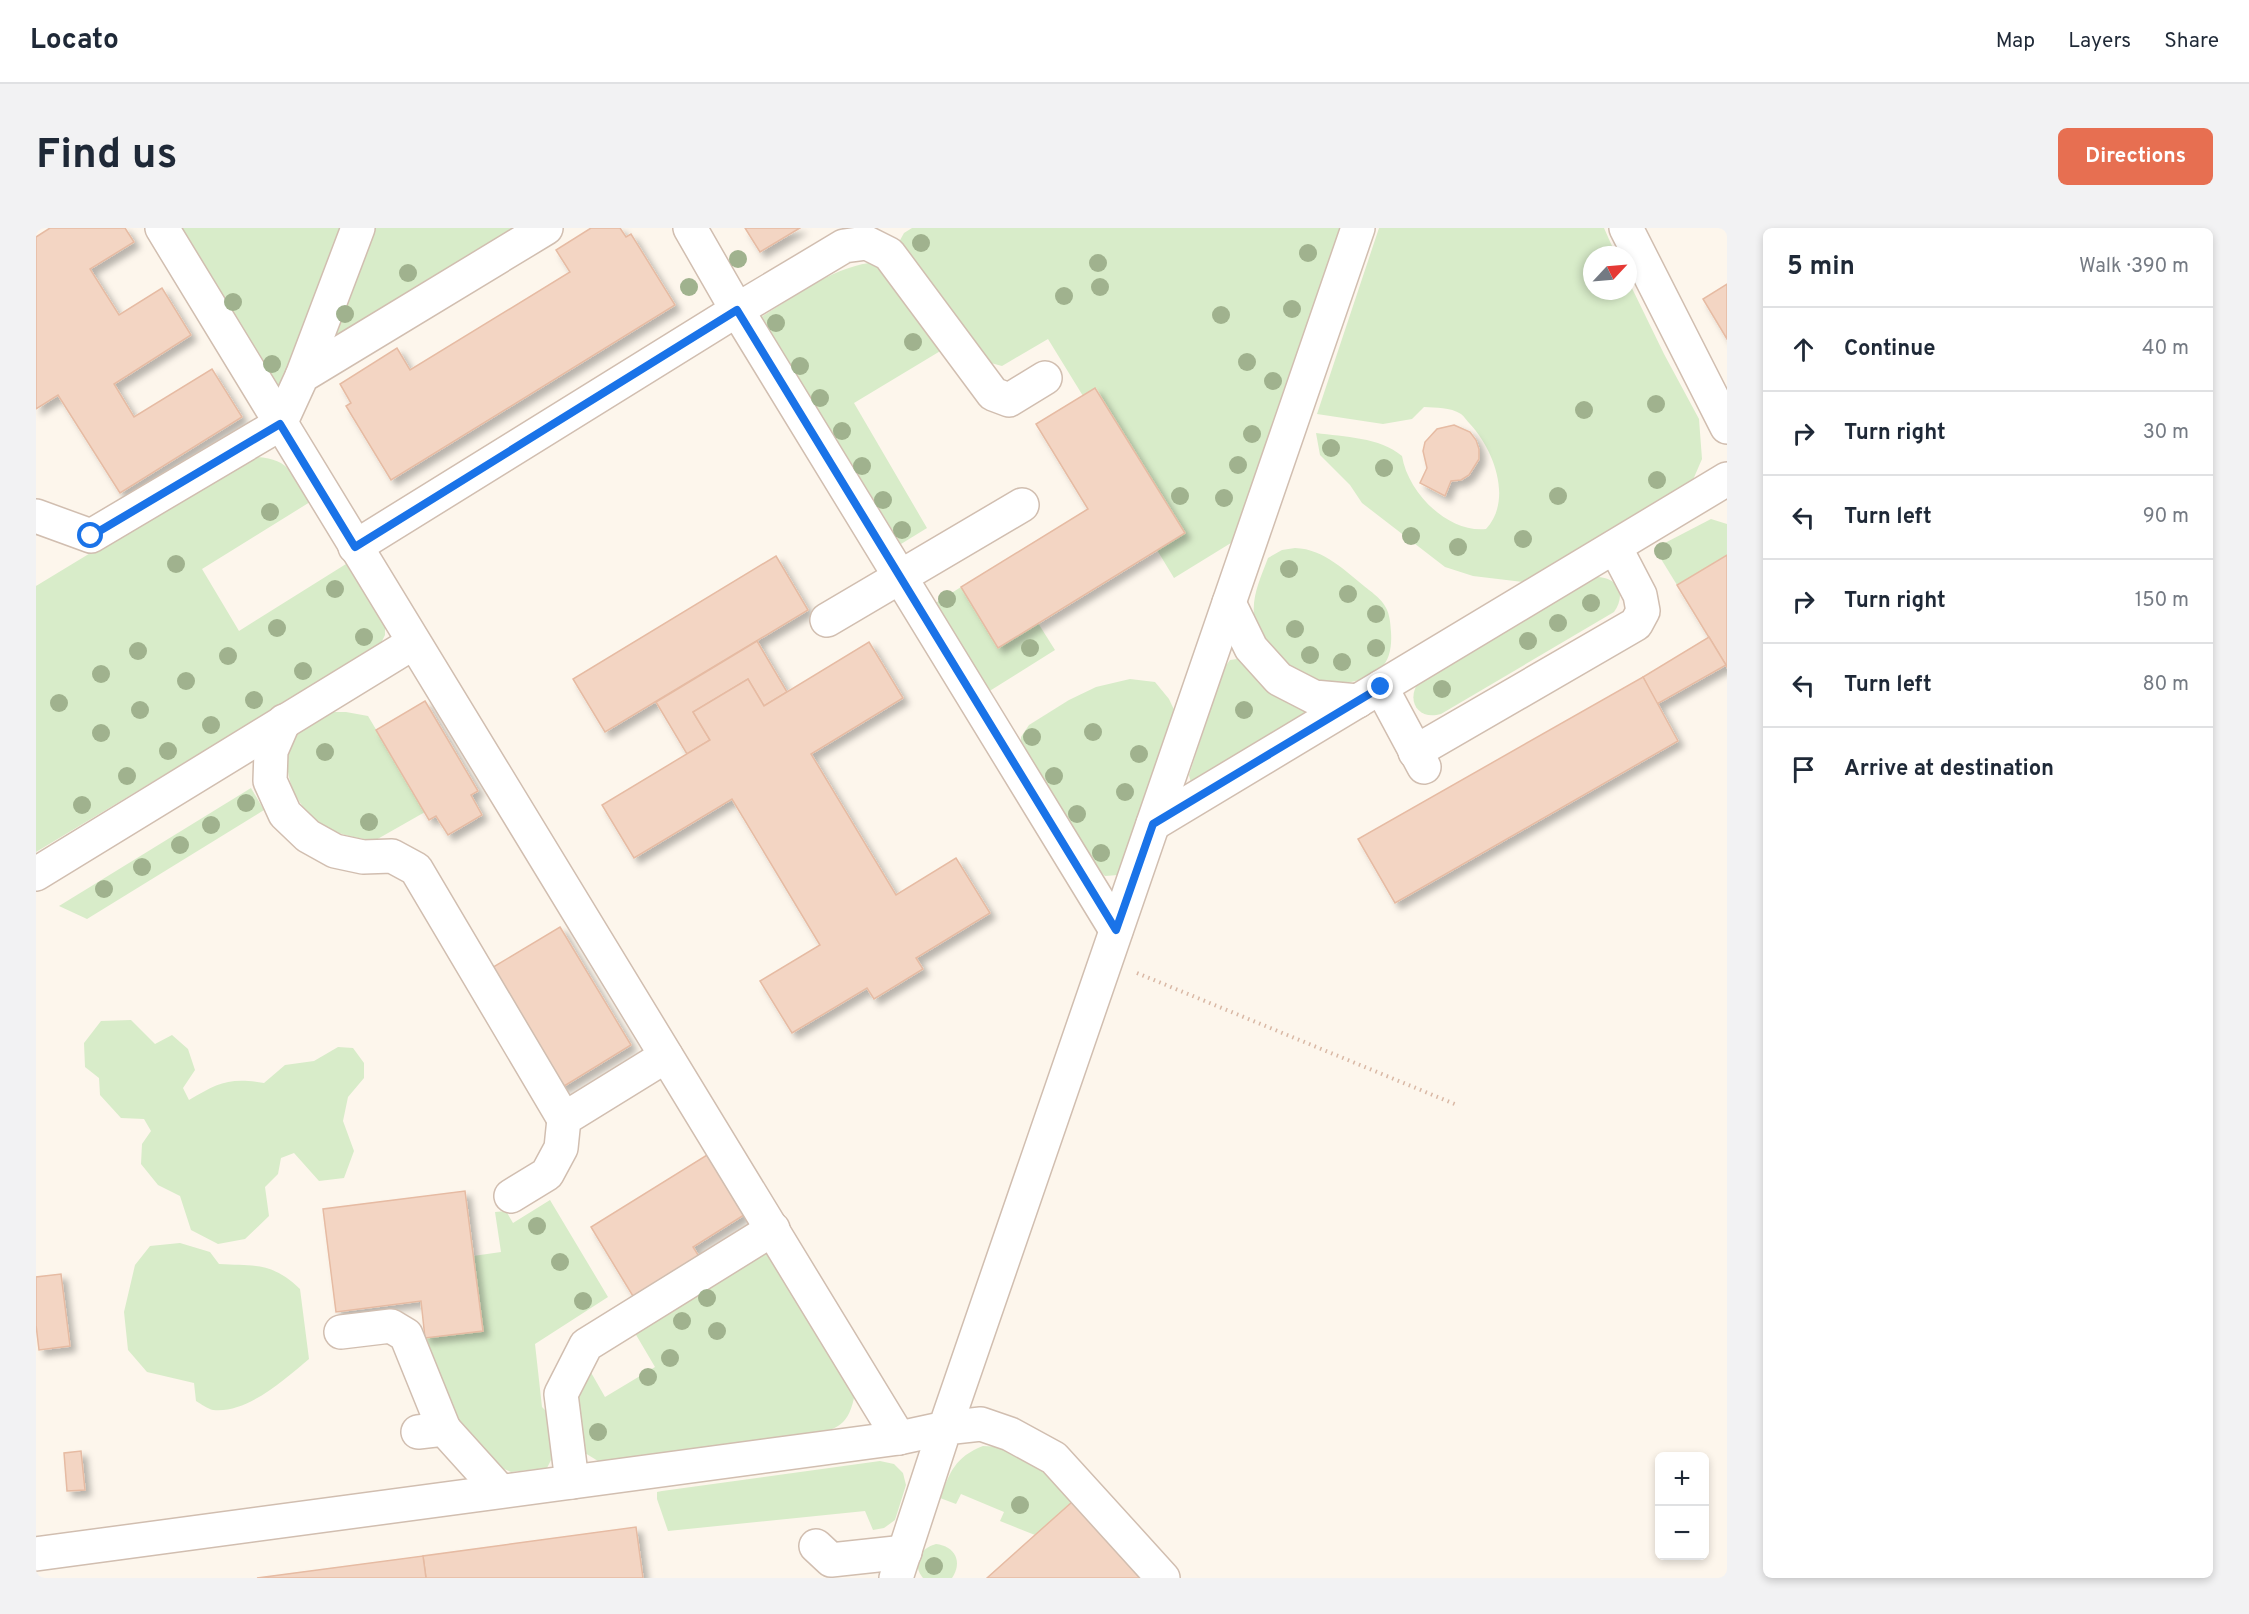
<!DOCTYPE html>
<html lang="en">
<head>
<meta charset="utf-8">
<style>
  body { margin:0; font-family:Overpass,sans-serif; background:#f2f2f3; color:#1f2937 }
  .controls { position:absolute; right:18px; bottom:18px; display:grid; overflow:hidden; border-radius:9px; box-shadow:0 3px 9px #0003 }
  .controls button { width:54px; height:54px; display:grid; place-items:center; padding:0; border:0; border-bottom:2px solid #e0e1e3; background:#fff; color:#1f2937; font:30px sans-serif }
  .compass { position:absolute; left:1547px; top:18px; width:54px; height:54px; border-radius:50%; background:#fff; box-shadow:0 3px 9px #0003; rotate:64deg }
  .stop { position:absolute; width:18px; height:18px; margin:-14px; border:4px solid #1a73e8; border-radius:50%; background:#fff }
  .stop.end { background:#1a73e8; border-color:#fff; box-shadow:0 2px 6px #0008 }
  .list { margin:0; padding:0; list-style:none }
  h2 { display:flex; justify-content:space-between; align-items:center; height:78px; margin:0; padding:0 24px; font-size:26px }
  h2 small { font-size:20px; font-weight:400; color:#747a83 }
  .list li { display:grid; grid-template-columns:39px 1fr auto; gap:18px; align-items:center; box-sizing:border-box; height:84px; padding:0 24px; border-top:2px solid #e0e1e3 }
  .list b { display:block; font-size:22px; white-space:nowrap }
  .list em { font-size:20px; font-style:normal; color:#747a83 }
  .icon { flex:none; width:33px; height:33px; fill:none; stroke:currentColor; stroke-width:2; stroke-linecap:round; stroke-linejoin:round }
  .map { position:relative; flex:none; width:1691px; height:1350px; overflow:hidden; border-radius:9px }
  header { display:flex; align-items:center; gap:36px; box-sizing:border-box; height:84px; padding:0 30px; background:#fff; border-bottom:2px solid #e0e1e3 }
  header strong { font-size:28px }
  nav { display:flex; gap:33px; margin-inline-start:auto; font-size:21px }
  .intro { display:flex; align-items:center; justify-content:space-between; box-sizing:border-box; height:144px; padding:0 36px }
  h1 { margin:0; font-size:42px }
  .button { padding:15px 27px; border-radius:9px; background:#e76f51; color:#fff; font-size:21px; font-weight:700 }
  main { display:flex; gap:36px; padding:0 36px }
  aside { flex:1; background:#fff; border-radius:9px; box-shadow:0 3px 9px #0003 }
  .map>svg:first-child { display:block }
  .green { fill:#d8ecc9 }
  .building { fill:#f3d5c3; stroke:#e6bba3; stroke-width:1.5; filter:url(#shadow) }
  .lines { fill:none; stroke-linecap:round; stroke-linejoin:round }
  .minor-casing { stroke:#d1beb0; stroke-width:36 }
  .path { stroke:#d9b8a5; stroke-width:4; stroke-dasharray:1.5 4.5; stroke-linecap:butt }
  .minor { stroke:#fff; stroke-width:33 }
  .tree { fill:#a0b28e }
  .route { stroke:#1a73e8; stroke-width:8 }
</style>
</head>
<body>
<header>
<strong>Locato</strong>
<nav><a>Map</a><a>Layers</a><a>Share</a></nav>
</header>
<div class="intro"><h1>Find us</h1><a class="button">Directions</a></div>
<main>
<div class="map">
<svg width="1691" height="1350" viewBox="0 0 1691 1350">
  <defs>
    <filter id="shadow"><feDropShadow dx="5.5" dy="5.5" stdDeviation="3" flood-color="#0004"/></filter>
  </defs>
  <rect width="100%" height="100%" fill="#fdf6ec"/>
  <g class="green">
    <polygon points="141,0 311,0 251,154 239,162"/>
    <polygon points="333,0 484,0 305,109 298,107"/>
    <polygon points="876,0 1310,0 1203,310 1138,350 1121,322 1148,305 1060,160 1047,168 1012,111 966,138 951,134 863,14 868,5"/>
    <path d="M1343,0h225l12,27h-24v36h36v-11l36,74 35,65 3,40 -13,30 -152,89 -14,4 -50,-6 -28,-9 -83,-64 -12,-18 -30,-30 -4,-22c28,4 64,4 86,23 6,37 46,77 84,73 27,-29 8,-79 -16,-105 -3,-3 -6,-8 -9,-10 -11,-7 -25,-6 -37,-7l-12,12 -29,5 -66,-10z"/>
    <path d="M833,35l14,5 64,79 -93,56 73,125 -26,16 -140,-227c34,-20 68,-48 108,-54z"/>
    <path d="M221,229c34,2 36,19 53,45l-108,67 37,62 107,-67 39,62v9l-5,10 -344,207v-266l206,-125z"/>
    <polygon points="1675,291 1691,296 1691,327 1641,357 1622,326 1625,317"/>
    <path d="M1259,320c30,1 51,24 74,42 17,13 21,20 22,42 2,31 -11,44 -40,50 -9,1 -20,3 -28,0 -21,-6 -34,-16 -48,-32 -10,-10 -19,-20 -21,-35 -2,-20 7,-38 14,-57l14,-8z"/>
    <path d="M1559,349c23,0 32,16 19,35l-173,102c-24,7 -36,-15 -21,-34z"/>
    <polygon points="925,359 962,419 1002,395 1019,422 952,464 898,376"/>
    <polygon points="1201,431 1211,435 1290,483 1155,555 1153,547 1188,440 1194,432"/>
    <polygon points="1094,451 1119,454 1133,471 1140,486 1082,647 1069,648 1059,639 985,519 985,509 993,497 1033,472 1060,459"/>
    <path d="M293,484h17l22,4 57,96 -51,29c-19,-4 -39,-6 -56,-19 -28,-22 -43,-64 -17,-93 6,-7 20,-12 28,-17z"/>
    <polygon points="215,560 228,582 51,691 23,678"/>
    <path d="M95,792l24,24 17,-9 16,14 7,21 -12,18 6,12c29,-17 40,-23 75,-17l21,-18 29,-4 24,-14 15,1 11,15v15l-16,19 -5,24 11,30 -10,27 -25,3 -25,-28 -13,5 -3,16 -13,13 4,29 -24,23 -27,5 -27,-14 -11,-34 -22,-11 -17,-21 1,-20 9,-13 -7,-12 -23,-1 -21,-23 -1,-17 -14,-11 -1,-24 17,-22z"/>
    <polygon points="514,972 572,1069 499,1116 506,1179 516,1189 520,1222 511,1240 475,1244 461,1238 426,1200 411,1175 389,1110 447,1102 437,1028 465,1024 459,984 470,983 477,995"/>
    <path d="M144,1015l30,9 9,12c36,2 53,-2 81,25l9,70c-24,20 -62,55 -96,51 -5,-1 -12,-6 -17,-9l-2,-18 -47,-11 -19,-22 -4,-38 11,-47 15,-19z"/>
    <path d="M732,1020l87,145c-6,33 -17,36 -47,43l-195,26 -15,-1 -13,-8 -8,-12 -5,-45 17,-27 16,28 50,-30 -23,-39z"/>
    <path d="M947,1218l20,1 42,22 27,33 -37,33 -35,-14 4,-9 -43,-18 -5,10 -16,-6c10,-26 15,-41 43,-52z"/>
    <polygon points="844,1233 858,1236 867,1245 870,1257 859,1292 848,1300 837,1302 829,1283 632,1303 621,1271 621,1264 626,1263"/>
    <path d="M900,1316c19,2 27,18 16,34h-29c-12,-14 -3,-30 13,-34z"/>
  </g>
  <g class="building">
    <polygon points="14,0 89,0 98,14 54,41 83,87 126,60 155,107 78,156 98,189 176,141 206,189 84,265 22,167 0,181 0,9"/>
    <polygon points="555,0 584,0 590,9 595,6 639,77 355,252 310,178 315,175 304,156 361,120 374,142 534,44 520,22"/>
    <polygon points="709,0 764,0 724,24"/>
    <polygon points="1691,56 1691,111 1667,71"/>
    <polygon points="1059,160 1149,305 962,420 925,359 1052,281 1000,196"/>
    <polygon points="1418,197 1434,204 1440,212 1443,221 1443,231 1433,247 1425,252 1415,253 1409,268 1384,255 1391,240 1387,223 1389,214 1401,201"/>
    <polygon points="1691,327 1691,439 1641,357"/>
    <polygon points="740,328 772,382 569,504 537,451"/>
    <polygon points="1673,409 1690,437 1621,476 1607,449"/>
    <polygon points="721,413 751,464 728,478 712,451 657,484 674,512 651,526 620,474"/>
    <polygon points="833,414 867,470 775,526 860,667 920,630 954,685 880,730 887,741 838,771 831,760 756,805 724,753 784,717 696,571 598,630 566,577 674,512 657,484 712,451 728,478"/>
    <polygon points="1607,449 1642,513 1359,675 1322,611"/>
    <polygon points="389,473 442,563 435,567 446,587 412,607 400,588 393,592 340,502"/>
    <polygon points="524,699 595,817 525,860 454,741"/>
    <polygon points="671,927 708,987 657,1019 669,1038 603,1078 555,999"/>
    <polygon points="429,963 447,1103 389,1110 385,1073 300,1084 287,981"/>
    <polygon points="25,1046 34,1118 3,1122 0,1097 0,1049"/>
    <polygon points="45,1223 49,1262 31,1263 28,1225"/>
    <polygon points="1036,1274 1104,1350 951,1350 999,1307"/>
    <polygon points="600,1299 607,1350 390,1350 387,1328"/>
    <polygon points="387,1328 390,1350 221,1350"/>
  </g>
  <g class="lines">
    <g class="minor-casing">
      <g id="minor">
        <polyline points="126,0 863,1210"/>
        <polyline points="654,0 701,82 808,18 831,15 853,26 957,166 973,172 1009,150"/>
        <polyline points="1590,0 1691,199"/>
        <polyline points="266,148 322,0"/>
        <polyline points="0,288 55,308 244,196 266,148 510,0"/>
        <polyline points="319,319 701,82 1080,702"/>
        <polyline points="1193,375 1215,420 1243,451 1278,469 1322,473"/>
        <polyline points="791,392 986,277"/>
        <polyline points="1345,459 1388,539"/>
        <polyline points="248,493 235,523 234,553 249,586 272,608 299,623 327,629 356,628 380,641 528,891"/>
        <polyline points="1379,524 1600,396 1607,383 1604,367 1579,319"/>
        <polyline points="1117,596 1691,251"/>
        <polyline points="0,646 377,415"/>
        <polyline points="475,968 511,946 525,920 528,891 630,828"/>
        <polyline points="305,1104 355,1098 370,1107 408,1201"/>
        <polyline points="382,1204 408,1201 464,1263"/>
        <polyline points="536,1254 525,1166 550,1117 737,1001"/>
        <polyline points="780,1318 795,1332 869,1324"/>
        <polyline points="0,1326 863,1210 909,1200 1322,0"/>
        <polyline points="860,1350 909,1200 945,1196 974,1206 1018,1230 1127,1350"/>
      </g>
    </g>
    <polyline class="path" points="1101,745 1421,877"/>
    <use href="#minor" class="minor"/>
  </g>
  <g class="tree">
    <circle cx="885" cy="15" r="9"/>
    <circle cx="1272" cy="25" r="9"/>
    <circle cx="702" cy="31" r="9"/>
    <circle cx="1062" cy="35" r="9"/>
    <circle cx="372" cy="45" r="9"/>
    <circle cx="653" cy="59" r="9"/>
    <circle cx="1064" cy="59" r="9"/>
    <circle cx="1028" cy="68" r="9"/>
    <circle cx="197" cy="74" r="9"/>
    <circle cx="1256" cy="81" r="9"/>
    <circle cx="309" cy="86" r="9"/>
    <circle cx="1185" cy="87" r="9"/>
    <circle cx="740" cy="95" r="9"/>
    <circle cx="877" cy="114" r="9"/>
    <circle cx="1211" cy="134" r="9"/>
    <circle cx="236" cy="136" r="9"/>
    <circle cx="764" cy="138" r="9"/>
    <circle cx="1237" cy="153" r="9"/>
    <circle cx="784" cy="170" r="9"/>
    <circle cx="1620" cy="176" r="9"/>
    <circle cx="1548" cy="182" r="9"/>
    <circle cx="806" cy="203" r="9"/>
    <circle cx="1216" cy="206" r="9"/>
    <circle cx="1295" cy="220" r="9"/>
    <circle cx="1202" cy="237" r="9"/>
    <circle cx="826" cy="238" r="9"/>
    <circle cx="1348" cy="240" r="9"/>
    <circle cx="1621" cy="252" r="9"/>
    <circle cx="1144" cy="268" r="9"/>
    <circle cx="1522" cy="268" r="9"/>
    <circle cx="1188" cy="270" r="9"/>
    <circle cx="847" cy="272" r="9"/>
    <circle cx="234" cy="284" r="9"/>
    <circle cx="866" cy="302" r="9"/>
    <circle cx="1375" cy="308" r="9"/>
    <circle cx="1487" cy="311" r="9"/>
    <circle cx="1422" cy="319" r="9"/>
    <circle cx="1627" cy="323" r="9"/>
    <circle cx="140" cy="336" r="9"/>
    <circle cx="1253" cy="341" r="9"/>
    <circle cx="299" cy="361" r="9"/>
    <circle cx="1312" cy="366" r="9"/>
    <circle cx="911" cy="371" r="9"/>
    <circle cx="1555" cy="375" r="9"/>
    <circle cx="1340" cy="386" r="9"/>
    <circle cx="1522" cy="395" r="9"/>
    <circle cx="241" cy="400" r="9"/>
    <circle cx="1259" cy="401" r="9"/>
    <circle cx="328" cy="409" r="9"/>
    <circle cx="1492" cy="413" r="9"/>
    <circle cx="994" cy="420" r="9"/>
    <circle cx="1340" cy="420" r="9"/>
    <circle cx="102" cy="423" r="9"/>
    <circle cx="1274" cy="427" r="9"/>
    <circle cx="192" cy="428" r="9"/>
    <circle cx="1306" cy="434" r="9"/>
    <circle cx="267" cy="443" r="9"/>
    <circle cx="65" cy="446" r="9"/>
    <circle cx="150" cy="453" r="9"/>
    <circle cx="1406" cy="461" r="9"/>
    <circle cx="218" cy="472" r="9"/>
    <circle cx="23" cy="475" r="9"/>
    <circle cx="104" cy="482" r="9"/>
    <circle cx="1208" cy="482" r="9"/>
    <circle cx="175" cy="497" r="9"/>
    <circle cx="1057" cy="504" r="9"/>
    <circle cx="65" cy="505" r="9"/>
    <circle cx="996" cy="509" r="9"/>
    <circle cx="132" cy="523" r="9"/>
    <circle cx="289" cy="524" r="9"/>
    <circle cx="1103" cy="526" r="9"/>
    <circle cx="91" cy="548" r="9"/>
    <circle cx="1018" cy="548" r="9"/>
    <circle cx="1089" cy="564" r="9"/>
    <circle cx="210" cy="575" r="9"/>
    <circle cx="46" cy="577" r="9"/>
    <circle cx="1041" cy="586" r="9"/>
    <circle cx="333" cy="594" r="9"/>
    <circle cx="175" cy="597" r="9"/>
    <circle cx="144" cy="617" r="9"/>
    <circle cx="1065" cy="625" r="9"/>
    <circle cx="106" cy="639" r="9"/>
    <circle cx="68" cy="661" r="9"/>
    <circle cx="501" cy="998" r="9"/>
    <circle cx="524" cy="1034" r="9"/>
    <circle cx="671" cy="1070" r="9"/>
    <circle cx="547" cy="1073" r="9"/>
    <circle cx="646" cy="1093" r="9"/>
    <circle cx="681" cy="1103" r="9"/>
    <circle cx="634" cy="1130" r="9"/>
    <circle cx="612" cy="1149" r="9"/>
    <circle cx="562" cy="1204" r="9"/>
    <circle cx="984" cy="1277" r="9"/>
    <circle cx="898" cy="1338" r="9"/>
  </g>
  <g class="lines">
    <polyline class="route" points="55,308 244,196 319,319 701,82 1080,702 1117,596 1345,459"/>
  </g>
</svg>
<div class="controls">
<button>+</button>
<button>−</button>
</div>
<svg class="compass" viewBox="-18 -18 36 36"><path d="M0-13l5 13h-10z" fill="#e53935"/><path d="M0 13l5-13h-10z" fill="#747a83"/></svg>
<div class="stop" style="left:55px;top:308px"></div>
<div class="stop end" style="left:1345px;top:459px"></div>
</div>
<aside>
<h2>5 min<small>Walk · 390 m</small></h2>
<ul class="list">
<li><svg class="icon" aria-label="ahead" viewBox="0 0 24 24"><path d="M12 20V5M6 11l6-6 6 6"/></svg><div><b>Continue</b></div><em>40 m</em></li>
<li><svg class="icon" aria-label="right" viewBox="0 0 24 24"><path d="M7 20v-9h11M14 6l5 5-5 5"/></svg><div><b>Turn right</b></div><em>30 m</em></li>
<li><svg class="icon" aria-label="left" viewBox="0 0 24 24"><path d="M17 20v-9H6M10 6l-5 5 5 5"/></svg><div><b>Turn left</b></div><em>90 m</em></li>
<li><svg class="icon" aria-label="right" viewBox="0 0 24 24"><path d="M7 20v-9h11M14 6l5 5-5 5"/></svg><div><b>Turn right</b></div><em>150 m</em></li>
<li><svg class="icon" aria-label="left" viewBox="0 0 24 24"><path d="M17 20v-9H6M10 6l-5 5 5 5"/></svg><div><b>Turn left</b></div><em>80 m</em></li>
<li><svg class="icon" aria-label="arrive" viewBox="0 0 24 24"><path d="M6 21V4h12l-3 4 3 4H6"/></svg><div><b>Arrive at destination</b></div></li>
</ul>
</aside>
</main>
</body>
</html>
